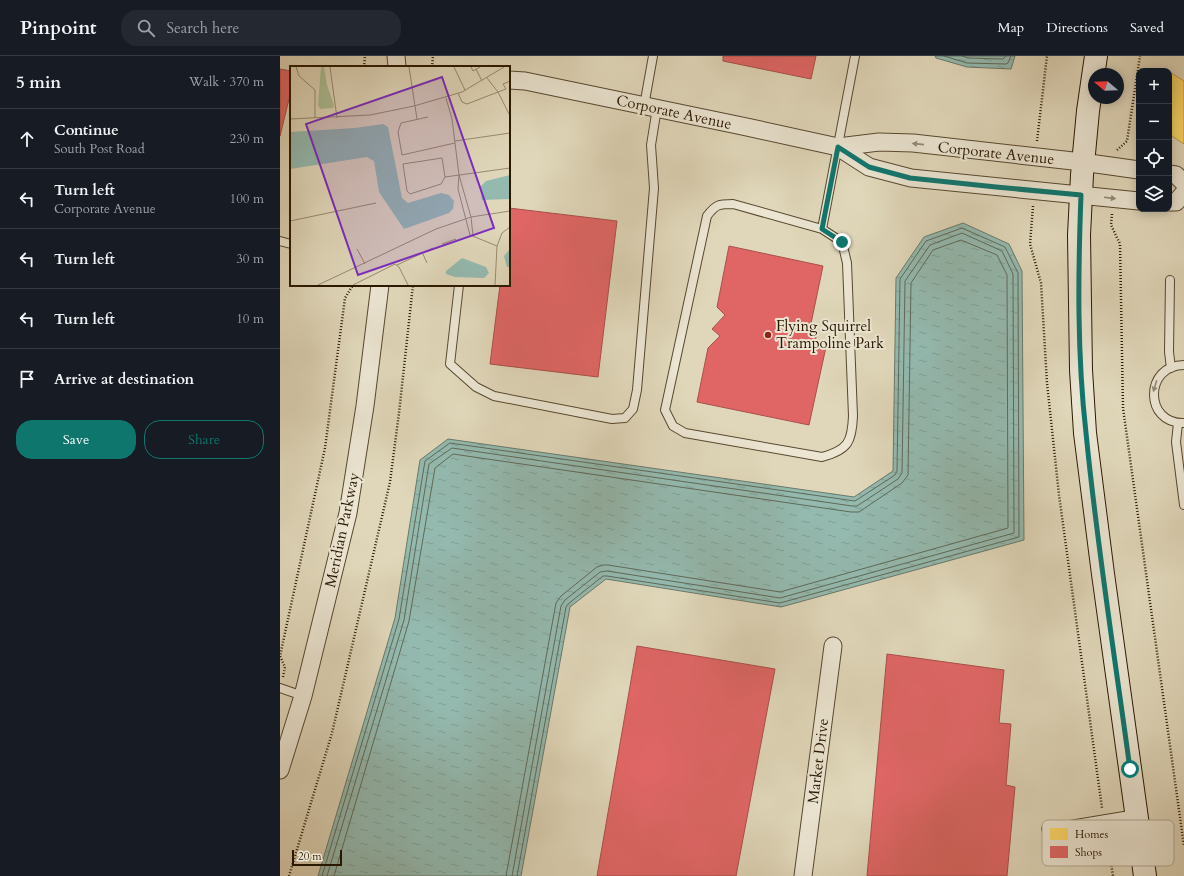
<!DOCTYPE html>
<html lang="en">
<head>
<meta charset="utf-8">
<style>
  body { margin:0; font-family:Cardo,serif; background:#242831; color:#f1f3f6 }
  .controls { position:absolute; right:12px; top:12px; display:grid; overflow:hidden; border-radius:8px; box-shadow:0 2px 10px #0003 }
  .controls button { width:36px; height:36px; display:grid; place-items:center; padding:0; border:0; border-bottom:1px solid #363941; background:#171b24; color:#f1f3f6; font:20px sans-serif }
  .compass { position:absolute; left:808px; top:12px; width:36px; height:36px; border-radius:50%; background:#171b24; box-shadow:0 2px 10px #0003; rotate:289deg }
  .scale { position:absolute; left:12px; bottom:10px; width:50px; box-sizing:border-box; padding-left:4px; border:2px solid #2a1801; border-top:0; font-size:11px; line-height:14px; white-space:nowrap; color:#2a1801; -webkit-text-stroke:3px #ebe5d2; paint-order:stroke }
  .stop { position:absolute; width:12px; height:12px; margin:-9px; border:3px solid #0f766e; border-radius:50%; background:#fff }
  .stop.end { background:#0f766e; border-color:#fff; box-shadow:0 1px 4px #0008 }
  .list { margin:0; padding:0; list-style:none }
  h2 { display:flex; justify-content:space-between; align-items:center; height:52px; margin:0; padding:0 16px; font-size:17px }
  h2 small { font-size:13px; font-weight:400; color:#9ea1a6 }
  .list li { display:grid; grid-template-columns:26px 1fr auto; gap:12px; align-items:center; box-sizing:border-box; height:60px; padding:0 16px; border-top:1px solid #363941 }
  .list b { display:block; font-size:15px; white-space:nowrap }
  .list p { margin:0; font-size:13px; white-space:nowrap; color:#9ea1a6 }
  .list em { font-size:13px; font-style:normal; color:#9ea1a6 }
  .actions { display:flex; gap:8px; padding:12px 16px }
  .actions a { flex:1; padding:9px 0; border:1px solid #0f766e; border-radius:16px; text-align:center; font-size:14px; color:#0f766e }
  .actions .main { background:#0f766e; color:#fff }
  .icon { flex:none; width:22px; height:22px; fill:none; stroke:currentColor; stroke-width:2; stroke-linecap:round; stroke-linejoin:round }
  .map { position:relative; flex:none; width:904px; height:820px; overflow:hidden }
  header { display:flex; align-items:center; gap:24px; box-sizing:border-box; height:56px; padding:0 20px; background:#171b24; border-bottom:1px solid #363941 }
  header strong { font-size:19px }
  nav { display:flex; gap:22px; margin-inline-start:auto; font-size:14px }
  .search { width:280px; height:36px; background:#242831; display:flex; align-items:center; gap:10px; box-sizing:border-box; padding:0 14px; border-radius:16px; color:#9ea1a6; font-size:15px }
  main { display:flex }
  aside { flex:1; background:#171b24 }
  .map>svg:first-child { display:block }
  .water { fill:url(#water-ripples); stroke:#6a796a }
  .homes { fill:#ffd966; stroke:#bf9f48 }
  .shops { fill:#e06666; stroke:#a94f48 }
  .lines { fill:none; stroke-linecap:round; stroke-linejoin:round }
  .shore { stroke:#5f6958; stroke-width:1 }
  .lane-casing { stroke:#58482f; stroke-width:10 }
  .street-casing { stroke:#58482f; stroke-width:19 }
  .secondary-casing { stroke:#2a1801; stroke-width:24 }
  .path { stroke:#2a1801; stroke-width:2.5; stroke-dasharray:1 2; stroke-linecap:butt }
  .lane { stroke:#ebe5d2; stroke-width:8 }
  .street { stroke:#ebe5d2; stroke-width:17 }
  .secondary { stroke:#ebe5d2; stroke-width:22 }
  .oneway { fill:#948974 }
  .route { stroke:#0f766e; stroke-width:5 }
  .poi-dot { fill:#8f2418; stroke:#ebe5d2; stroke-width:1.5 }
  .labels { text-anchor:middle; stroke-width:4; stroke-linejoin:round; paint-order:stroke }
  .street-label { font-size:15px; fill:#2a1801; stroke:#ebe5d2 }
  .poi-label { font-size:15px; fill:#2a1801; stroke:#ebe5d2; text-anchor:start }
  .inset-road { fill:none; stroke:#978b70; stroke-width:1 }
  .view { fill:#7b2cbf; fill-opacity:0.15; stroke:#7b2cbf; stroke-width:2 }
  .inset-edge { fill:none; stroke:#2a1801; stroke-width:2 }
  .key { fill:#ebe5d2; stroke:#b1a893; stroke-width:1 }
  .key-label { font-size:11px; fill:#2a1801 }
</style>
</head>
<body>
<header>
<strong>Pinpoint</strong>
<div class="search"><svg class="icon" aria-label="search" viewBox="0 0 24 24"><circle cx="10" cy="10" r="6"/><path d="M15 15l6 6"/></svg>Search here</div>
<nav><a>Map</a><a>Directions</a><a>Saved</a></nav>
</header>
<main>
<aside>
<h2>5 min<small>Walk · 370 m</small></h2>
<ul class="list">
<li><svg class="icon" aria-label="ahead" viewBox="0 0 24 24"><path d="M12 20V5M6 11l6-6 6 6"/></svg><div><b>Continue</b><p>South Post Road</p></div><em>230 m</em></li>
<li><svg class="icon" aria-label="left" viewBox="0 0 24 24"><path d="M17 20v-9H6M10 6l-5 5 5 5"/></svg><div><b>Turn left</b><p>Corporate Avenue</p></div><em>100 m</em></li>
<li><svg class="icon" aria-label="left" viewBox="0 0 24 24"><path d="M17 20v-9H6M10 6l-5 5 5 5"/></svg><div><b>Turn left</b></div><em>30 m</em></li>
<li><svg class="icon" aria-label="left" viewBox="0 0 24 24"><path d="M17 20v-9H6M10 6l-5 5 5 5"/></svg><div><b>Turn left</b></div><em>10 m</em></li>
<li><svg class="icon" aria-label="arrive" viewBox="0 0 24 24"><path d="M6 21V4h12l-3 4 3 4H6"/></svg><div><b>Arrive at destination</b></div></li>
</ul>
<div class="actions"><a class="main">Save</a><a>Share</a></div>
</aside>
<div class="map">
<svg width="904" height="820" viewBox="0 0 904 820">
  <defs>
    <pattern id="water-ripples" width="26" height="14" patternUnits="userSpaceOnUse"><rect width="26" height="14" fill="#94bab0"/><path d="M2 4q2-2 4 0t4 0M15 11q2-2 4 0t4 0" fill="none" stroke="#809f96"/></pattern>
  </defs>
  <rect width="100%" height="100%" fill="#e0d7ba"/>
  <filter id="stains"><feTurbulence type="fractalNoise" baseFrequency=".005" numOctaves="4"/><feColorMatrix values="0 0 0 0 .2 0 0 0 0 .09 0 0 0 0 .02 0 0 0 .5 -.17"/></filter>
  <radialGradient id="worn" r=".72"><stop offset=".6" stop-color="#630" stop-opacity="0"/><stop offset="1" stop-color="#630" stop-opacity=".3"/></radialGradient>
  <g class="water">
    <polygon points="655,0 735,0 731,13 687,11 656,2"/>
    <polygon points="683,167 729,188 742,215 744,484 501,551 326,523 290,551 241,820 38,820 115,562 140,404 168,383 574,441 613,415 616,222 644,181"/>
  </g>
  <polygon class="homes" points="891,17 904,25 904,88 889,78 889,20"/>
  <g class="shops">
    <polygon points="443,0 536,0 531,23 443,5"/>
    <polygon points="0,13 11,15 11,35 0,80"/>
    <polygon points="229,152 337,165 318,321 210,308 220,229 229,229"/>
    <polygon points="449,190 543,210 529,277 537,278 534,288 546,291 529,369 417,346 428,292 440,280 432,273 445,259 437,251"/>
    <polygon points="357,590 495,613 456,820 317,820"/>
    <polygon points="607,598 724,614 719,667 731,668 726,729 735,731 727,820 587,820"/>
  </g>
  <g class="lines">
    <g class="shore">
      <polyline points="664,0 687,7 726,8 728,7 731,0"/>
      <polyline points="682,0 688,2 723,3 726,0"/>
      <polyline points="42,820 119,563 145,405 170,387 575,445 615,419 617,415 620,223 646,185 682,172 725,191 738,217 739,481 500,547 327,520 323,520 288,548 286,551 237,820"/>
      <polyline points="47,820 124,564 149,408 172,392 572,450 577,450 618,423 622,417 625,225 650,189 682,177 722,195 733,218 734,477 500,542 327,515 320,516 285,544 281,550 232,820"/>
      <polyline points="54,820 129,565 155,412 173,398 571,456 579,456 622,427 628,419 631,227 653,194 681,184 717,199 727,219 728,472 500,536 328,509 323,509 317,511 281,540 276,547 226,820"/>
    </g>
    <g class="lane-casing">
      <g id="lane">
        <polyline points="364,50 373,0"/>
        <path d="M542,173l20,13 5,21 6,153c-1,26 -5,34 -31,41l-137,-24 -12,-7 -8,-16 42,-194c9,-12 12,-12 26,-12l89,25 33,-173"/>
        <polyline points="0,185 11,188"/>
        <polyline points="890,224 889,296 891,312"/>
        <polyline points="179,229 170,308 196,331 214,340 332,363 345,362 353,353 357,334 374,132 371,89 377,52"/>
        <path d="M904,309c-40,0 -40,59 0,58"/>
        <polyline points="898,367 896,386 904,449"/>
        <polyline points="0,632 23,640"/>
        <polyline points="766,773 856,758"/>
      </g>
    </g>
    <g class="street-casing">
      <g id="street">
        <polyline points="116,0 117,11"/>
        <polyline points="229,24 245,25 462,70 558,91 589,111 631,122 859,145"/>
        <polyline points="558,91 599,86 633,87 802,106 859,114"/>
        <polyline points="889,118 896,119 904,127"/>
        <polyline points="889,146 896,146 904,137"/>
        <polyline points="0,714 23,640 68,457 85,350 100,229"/>
        <polyline points="523,820 553,590"/>
      </g>
    </g>
    <g class="secondary-casing">
      <polyline id="secondary" points="816,0 808,55 802,119 799,179 801,314 805,377 823,518 865,820"/>
    </g>
    <g class="path">
      <polyline points="84,11 85,0"/>
      <polyline points="152,11 153,0"/>
      <polyline points="757,85 767,0"/>
      <polyline points="837,94 847,85 860,0"/>
      <polyline points="753,150 750,188 761,227 767,327 779,439 822,752"/>
      <polyline points="832,158 831,169 840,188 843,352 904,790"/>
      <polyline points="3,621 5,611 0,600 45,392 65,242 73,229"/>
      <polyline points="826,774 833,820"/>
      <polyline points="9,820 52,677 110,426 119,357 133,229"/>
    </g>
    <use href="#lane" class="lane"/>
    <use href="#street" class="street"/>
    <use href="#secondary" class="secondary"/>
  </g>
  <defs><path id="oneway-solid" d="M-6-.8H1V-3.2L6.5 0L1 3.2V.8H-6Z"/></defs>
  <g class="oneway">
    <use href="#oneway-solid" transform="translate(638 88) rotate(-174)"/>
    <use href="#oneway-solid" transform="translate(830 142) rotate(7)"/>
    <use href="#oneway-solid" transform="translate(875 330) rotate(107)"/>
  </g>
  <g class="lines">
    <path class="route" d="M562,186l-20,-13 16,-82 31,20 41,11 86,9 85,8c-3,79 -4,159 5,238 11,113 29,225 44,336"/>
  </g>
  <circle class="poi-dot" cx="488" cy="279" r="4"/>
  <g class="labels">
    <g class="street-label">
      <text transform="translate(394 56) rotate(12)" y="5">Corporate Avenue</text>
      <text transform="translate(716 97) rotate(6)" y="5">Corporate Avenue</text>
      <text transform="translate(62 474) rotate(-78)" y="5">Meridian Parkway</text>
      <text transform="translate(538 705) rotate(-83)" y="5">Market Drive</text>
    </g>
    <g class="poi-label">
      <text x="496" y="275">Flying Squirrel<tspan x="496" dy="17">Trampoline Park</tspan></text>
    </g>
  </g>
  <g transform="translate(10 10)">
    <rect width="220" height="220" fill="#e0d7ba"/>
    <path d="M31,1h3l3,18 7,20 -1,3 -13,1 -2,-4z" fill="#acbf95"/>
    <path d="M93,58l5,3 14,71 6,5 33,-10 8,2 5,6 -1,8 -4,4 -45,16 -25,-37 -5,-31 -7,-4 -77,12v-37l65,-4zM220,109v24l-28,1 -2,-13 6,-6zM220,183v18h-3l-3,-11zM172,192l24,9 3,6 -5,5 -29,-1 -9,-3v-3z" fill="#94bab0"/>
    <path class="inset-road" d="M6,1l3,9 16,14v28M40,1l7,51M119,1l8,52M164,1l11,23M181,1l2,4 7,-4M186,3l6,12M197,12l11,14 8,-3 -3,-5 7,-3M168,27l4,9 5,2 31,-12 12,24M156,32l6,21 7,56 -1,14 12,46 27,11M138,51l-27,6 -3,9 4,23 53,-12M0,53l80,-4 44,-9 48,-14 42,-25M165,75l55,-8M169,109l12,42 2,19M155,111l-4,7 -31,10 -3,-3 -4,-27 39,-6 3,19 65,-9M0,155l86,-18M152,178l14,-5M67,183l8,15M132,186l5,11M107,199l36,-17M28,219l118,-56 35,-12 39,-6M63,219l42,-21 4,3 9,18M205,219l2,-39 5,-13 8,-6"/>
    <path class="view" d="M152,11l52,151 -136,47 -52,-151z"/>
    <rect width="220" height="220" class="inset-edge"/>
  </g>
  <rect x="762" y="764" width="132" height="46" rx="6" class="key"/>
  <rect x="770" y="772" width="18" height="12" fill="#ffd966"/>
  <rect x="770" y="790" width="18" height="12" fill="#e06666"/>
  <g class="key-label">
    <text x="795" y="782">Homes</text>
    <text x="795" y="800">Shops</text>
  </g>
  <rect width="100%" height="100%" filter="url(#stains)"/>
  <rect width="100%" height="100%" fill="url(#worn)"/>
</svg>
<div class="controls">
<button>+</button>
<button>−</button>
<button><svg class="icon" aria-label="locate" viewBox="0 0 24 24"><circle cx="12" cy="12" r="6"/><path d="M12 2v4M12 18v4M2 12h4M18 12h4"/></svg></button>
<button><svg class="icon" aria-label="layers" viewBox="0 0 24 24"><path d="M12 4l9 5-9 5-9-5zM3 14l9 5 9-5"/></svg></button>
</div>
<svg class="compass" viewBox="-18 -18 36 36"><path d="M0-13l5 13h-10z" fill="#e53935"/><path d="M0 13l5-13h-10z" fill="#9ea1a6"/></svg>
<div class="scale">20 m</div>
<div class="stop" style="left:850px;top:713px"></div>
<div class="stop end" style="left:562px;top:186px"></div>
</div>
</main>
</body>
</html>
